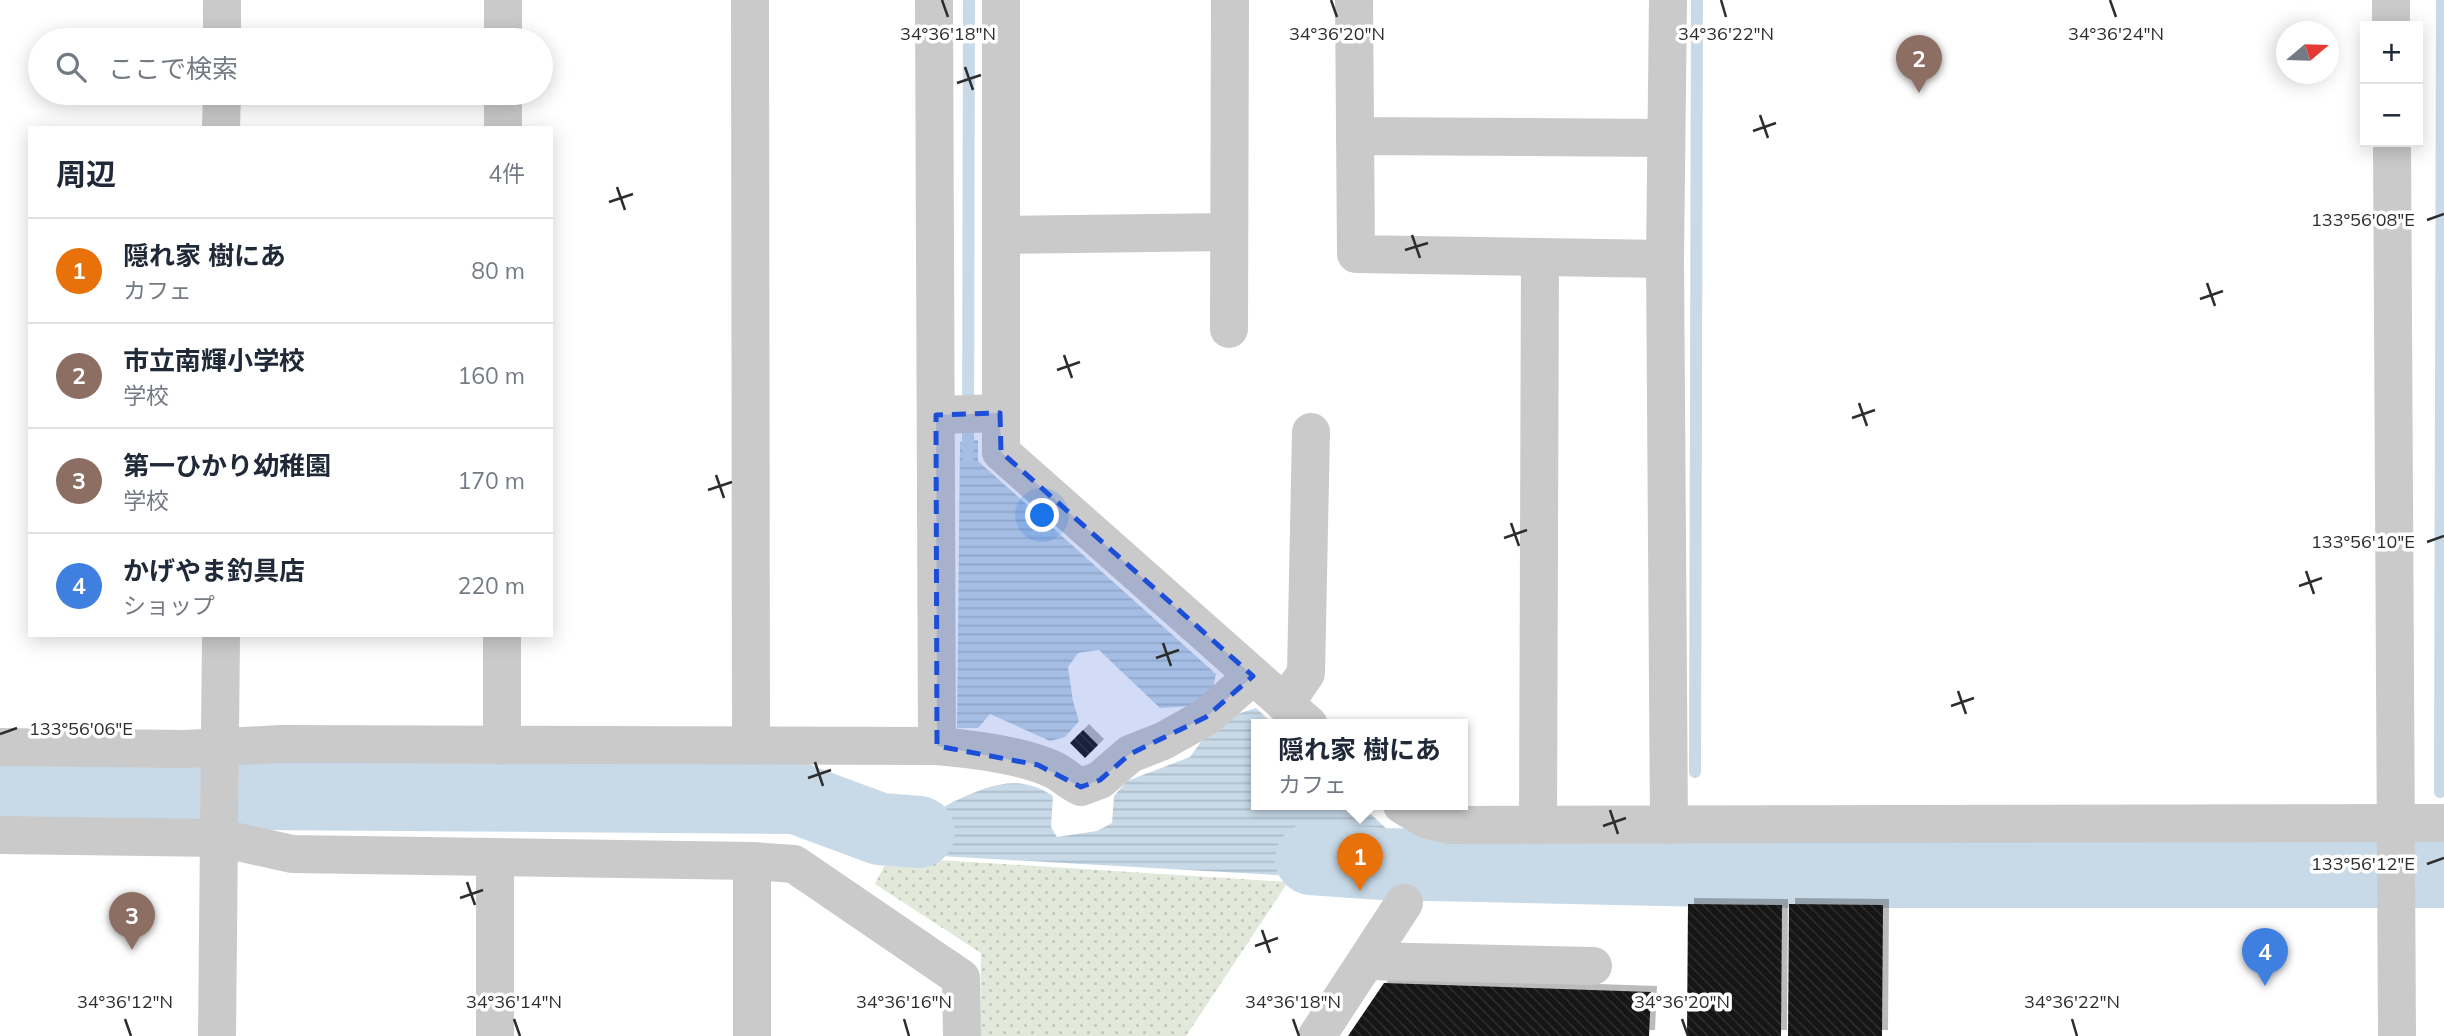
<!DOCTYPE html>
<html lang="ja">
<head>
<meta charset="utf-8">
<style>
  body { margin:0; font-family:Mulish,"Noto Sans JP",sans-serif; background:#f2f2f3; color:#1f2937 }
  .controls { position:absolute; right:21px; top:21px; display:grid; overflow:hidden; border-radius:0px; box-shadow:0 4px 18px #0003 }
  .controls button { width:63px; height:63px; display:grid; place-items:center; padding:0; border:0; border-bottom:2px solid #e0e1e3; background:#fff; color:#1f2937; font:35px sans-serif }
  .compass { position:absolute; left:2276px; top:21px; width:63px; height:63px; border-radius:50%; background:#fff; box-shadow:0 4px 18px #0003; rotate:71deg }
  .you { position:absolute; left:1043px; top:516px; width:24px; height:24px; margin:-18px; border:5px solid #fff; border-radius:50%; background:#1a73e8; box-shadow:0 0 0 10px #1a73e833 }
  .badge { display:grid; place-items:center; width:46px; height:46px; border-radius:50%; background:#d73b40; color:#fff; font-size:23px; font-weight:700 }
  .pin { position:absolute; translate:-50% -58px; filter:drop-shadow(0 2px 4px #0008) }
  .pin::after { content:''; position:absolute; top:37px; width:24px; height:21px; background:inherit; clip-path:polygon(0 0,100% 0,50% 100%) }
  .popup { position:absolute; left:1251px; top:719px; width:217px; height:91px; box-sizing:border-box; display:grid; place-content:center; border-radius:0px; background:#fff; filter:drop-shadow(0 2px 5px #0005); font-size:23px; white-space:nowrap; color:#747a83 }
  .popup b { font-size:26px; color:#1f2937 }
  .popup::after { content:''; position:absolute; left:50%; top:100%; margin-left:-14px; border:14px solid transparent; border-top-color:#fff }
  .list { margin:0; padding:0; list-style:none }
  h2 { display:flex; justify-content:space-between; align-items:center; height:91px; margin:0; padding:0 28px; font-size:30px }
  h2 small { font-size:23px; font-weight:400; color:#747a83 }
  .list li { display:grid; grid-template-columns:46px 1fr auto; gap:21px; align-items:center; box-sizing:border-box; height:105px; padding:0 28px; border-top:2px solid #e0e1e3 }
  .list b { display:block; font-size:26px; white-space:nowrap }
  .list p { margin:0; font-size:23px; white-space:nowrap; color:#747a83 }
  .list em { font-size:23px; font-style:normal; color:#747a83 }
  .icon { flex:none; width:38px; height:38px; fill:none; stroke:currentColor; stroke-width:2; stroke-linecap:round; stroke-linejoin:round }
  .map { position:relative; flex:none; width:2444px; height:1036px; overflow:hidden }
  .search { position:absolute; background:#fff; box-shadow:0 4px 18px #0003; left:28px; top:28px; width:525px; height:77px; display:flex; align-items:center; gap:18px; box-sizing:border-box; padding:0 24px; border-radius:38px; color:#747a83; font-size:26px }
  .panel { position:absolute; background:#fff; box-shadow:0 4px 18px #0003; left:28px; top:126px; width:525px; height:511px; border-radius:0px }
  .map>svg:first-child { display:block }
  .park { fill:url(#park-dots) }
  .water { fill:url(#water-rules) }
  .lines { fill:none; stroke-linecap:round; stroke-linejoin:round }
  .stream { stroke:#c8dae8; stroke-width:12 }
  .river { stroke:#c8dae8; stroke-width:72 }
  .building { fill:url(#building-back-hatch); filter:url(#shadow) }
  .minor { stroke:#cacaca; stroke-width:38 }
  .marked { fill:#1d4ed8; fill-opacity:0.2; stroke:#1d4ed8; stroke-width:5; stroke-dasharray:14 9; stroke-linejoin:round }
  .ticks { fill:none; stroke:#2d2d2d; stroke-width:2.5 }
  .ticks-label { font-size:18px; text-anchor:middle; fill:#2d2d2d; stroke:#fff; stroke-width:7; stroke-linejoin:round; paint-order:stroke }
</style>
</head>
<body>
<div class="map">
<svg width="2444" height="1036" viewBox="0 0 2444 1036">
  <defs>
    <pattern id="park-dots" width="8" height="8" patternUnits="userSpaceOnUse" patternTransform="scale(1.75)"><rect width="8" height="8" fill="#e2e9db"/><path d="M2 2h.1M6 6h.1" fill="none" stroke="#c2c8bc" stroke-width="1.8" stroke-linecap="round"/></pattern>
    <pattern id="water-rules" width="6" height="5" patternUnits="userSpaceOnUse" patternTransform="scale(1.75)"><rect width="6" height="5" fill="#c8dae8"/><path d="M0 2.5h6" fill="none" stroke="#acbbc7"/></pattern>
    <pattern id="building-back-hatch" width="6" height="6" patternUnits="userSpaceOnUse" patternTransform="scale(1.75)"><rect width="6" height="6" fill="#141414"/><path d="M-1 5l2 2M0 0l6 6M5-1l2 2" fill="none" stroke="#2e2e2e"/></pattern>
    <filter id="shadow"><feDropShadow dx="6" dy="-6" stdDeviation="0" flood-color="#0004"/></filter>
  </defs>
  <rect width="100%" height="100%" fill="#fff"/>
  <polygon class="park" points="892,851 939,860 1288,882 1186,1036 980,1036 981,953 875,884"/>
  <path class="water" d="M978,440v21l238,213 -5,23 17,20 28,-9 18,17h-17v80h104l29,27 40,7 -32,43 -457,-26 -79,-13 -40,-26 6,-19c32,12 68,18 102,14 9,-1 18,-8 25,-11 34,-16 64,-28 98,-5l-2,31 6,10 40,-6 15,-8 2,-27 13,-15 63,-24 26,-36 -19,-15 -37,2 -61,-58 -21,3 -10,14 5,34 6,20 -14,16 -15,4 -60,-27 -12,14h-21l3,-286z"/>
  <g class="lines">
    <g class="stream">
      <polyline points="968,458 969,0"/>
      <polyline points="1695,772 1697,0"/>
      <polyline points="2440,792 2442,0"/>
      <polyline points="1695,871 1695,859"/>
      <polyline points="2439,872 2439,860"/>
    </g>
    <g class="river">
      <polyline points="0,792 796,798 880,829 919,832"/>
      <polyline points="1311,859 1382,864 1755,872 2444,872"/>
    </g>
  </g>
  <g class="building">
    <polygon points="1083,730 1098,745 1085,758 1070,743"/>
    <polygon points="1688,904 1782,905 1781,1036 1687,1036"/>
    <polygon points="1789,904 1883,905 1882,1036 1788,1036"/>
    <polygon points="1384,983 1651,992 1649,1036 1348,1036"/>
  </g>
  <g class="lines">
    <g class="minor">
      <polyline points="750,0 751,746"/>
      <polyline points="934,0 937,746"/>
      <polyline points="1001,0 1001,452 1309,725"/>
      <polyline points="1354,0 1356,254 1665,259"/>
      <polyline points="1668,0 1665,259 1669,825"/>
      <polyline points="2391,0 2391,26"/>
      <polyline points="222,40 222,0"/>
      <polyline points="503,40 503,0"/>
      <polyline points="221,128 222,93"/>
      <polyline points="503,128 503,93"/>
      <polyline points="1355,136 1666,138"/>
      <polyline points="2392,142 2397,1036"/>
      <polyline points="1001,235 1229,232"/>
      <polyline points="1229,329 1230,0"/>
      <polyline points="936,415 1000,413"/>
      <polyline points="1285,704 1306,673 1311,432"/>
      <polyline points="502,746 502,635"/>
      <path d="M0,747l185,2 96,-5 656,2c35,3 85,9 117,24 10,5 17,13 27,17l19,-7 30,-26 33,-13 43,-24 47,-41"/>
      <polyline points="1402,805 1427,820 1450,825 2444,823"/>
      <polyline points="1538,825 1540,257"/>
      <polyline points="0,835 220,838 292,854 752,861 794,864 961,978 962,1036"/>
      <polyline points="752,861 752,1036"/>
      <polyline points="1367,961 1593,966"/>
      <polyline points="217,1036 221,635"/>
      <polyline points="495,1036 495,858"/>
      <polyline points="1317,1036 1404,903"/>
    </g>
  </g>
  <path class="marked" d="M1000,413l1,39 252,224 -47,41 -76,37 -30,26 -19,7 -43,-22 -101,-19 -1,-331z"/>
  <path class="ticks" d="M942,0l6,17M1331,0l6,17M1721,0l5,17M2110,0l6,17M965,67l8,23M957,83l24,-8M1760,115l8,23M1753,131l23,-8M617,187l8,23M609,202l24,-8M2427,220l17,-6M1412,235l8,23M1405,250l23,-7M2207,283l8,23M2200,299l23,-8M1064,355l8,23M1057,370l23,-8M1859,403l8,23M1852,418l23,-8M716,475l8,23M708,490l24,-8M1511,523l8,23M1504,538l23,-8M2427,542l17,-6M2306,571l8,23M2299,586l23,-8M1163,643l8,23M1156,658l23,-8M1958,691l8,23M1951,706l23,-8M0,734l17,-6M815,762l8,24M808,778l23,-8M1610,810l8,24M1603,826l23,-8M2427,864l17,-6M467,882l8,23M460,898l23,-8M1262,930l8,23M1255,946l23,-8M125,1019l6,17M514,1019l6,17M904,1019l5,17M1293,1019l6,17M1682,1019l6,17M2072,1019l5,17"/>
  <g class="ticks-label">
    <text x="948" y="40">34°36'18"N</text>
    <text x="1337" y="40">34°36'20"N</text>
    <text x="1726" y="40">34°36'22"N</text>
    <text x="2116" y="40">34°36'24"N</text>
    <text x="2363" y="226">133°56'08"E</text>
    <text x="2363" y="548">133°56'10"E</text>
    <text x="81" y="735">133°56'06"E</text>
    <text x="2363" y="870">133°56'12"E</text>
    <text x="125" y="1008">34°36'12"N</text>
    <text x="514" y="1008">34°36'14"N</text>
    <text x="904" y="1008">34°36'16"N</text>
    <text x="1293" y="1008">34°36'18"N</text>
    <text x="1682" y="1008">34°36'20"N</text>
    <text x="2072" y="1008">34°36'22"N</text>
  </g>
</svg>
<div class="controls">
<button>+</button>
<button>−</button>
</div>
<svg class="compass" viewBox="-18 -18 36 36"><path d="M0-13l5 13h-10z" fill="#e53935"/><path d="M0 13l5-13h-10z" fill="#747a83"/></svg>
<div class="you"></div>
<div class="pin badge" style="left:1360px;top:891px;background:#e8710a">1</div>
<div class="popup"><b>隠れ家 樹にあ</b>カフェ</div>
<div class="pin badge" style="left:1919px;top:93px;background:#8d6e63">2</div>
<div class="pin badge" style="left:132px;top:950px;background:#8d6e63">3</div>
<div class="pin badge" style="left:2265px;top:986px;background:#3f7fe0">4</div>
<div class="search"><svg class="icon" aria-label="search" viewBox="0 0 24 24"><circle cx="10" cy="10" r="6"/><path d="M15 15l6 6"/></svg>ここで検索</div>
<section class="panel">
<h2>周辺<small>4件</small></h2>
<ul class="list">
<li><span class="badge" style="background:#e8710a">1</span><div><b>隠れ家 樹にあ</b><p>カフェ</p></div><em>80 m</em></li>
<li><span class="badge" style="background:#8d6e63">2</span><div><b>市立南輝小学校</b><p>学校</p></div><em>160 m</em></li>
<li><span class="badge" style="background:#8d6e63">3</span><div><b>第一ひかり幼稚園</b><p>学校</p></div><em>170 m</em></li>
<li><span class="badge" style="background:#3f7fe0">4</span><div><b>かげやま釣具店</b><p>ショップ</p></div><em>220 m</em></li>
</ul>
</section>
</div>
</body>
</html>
